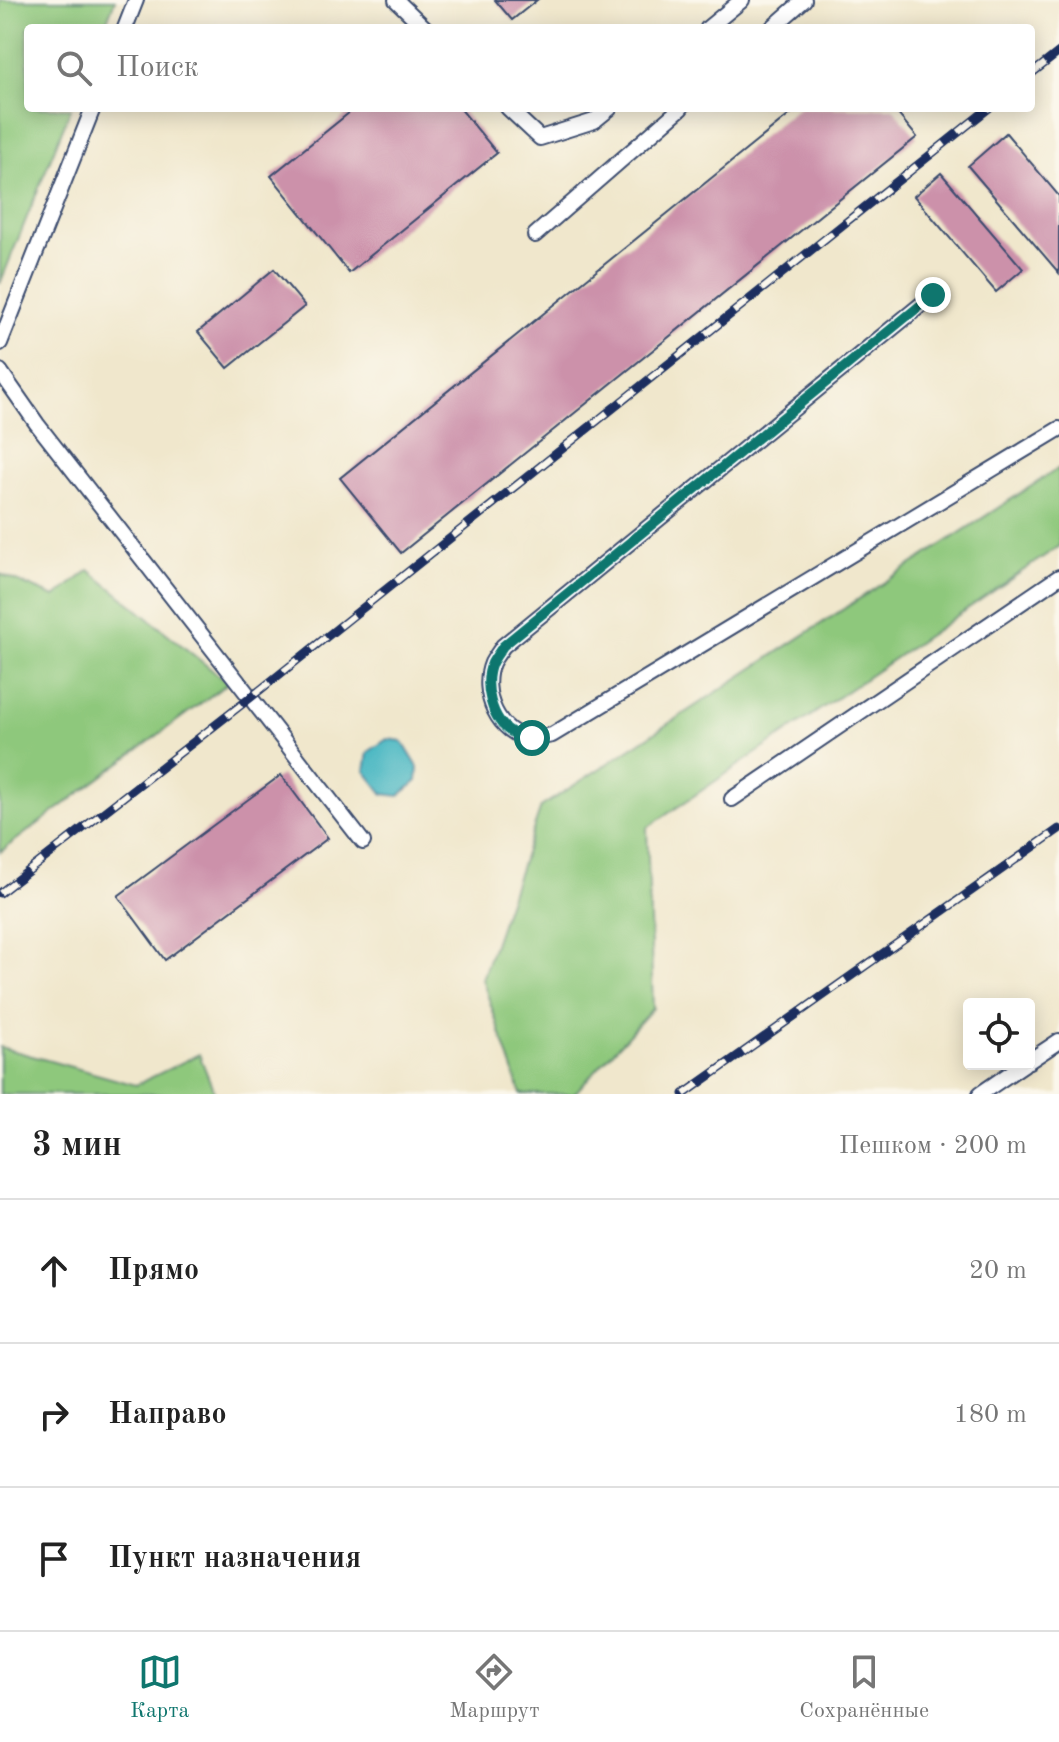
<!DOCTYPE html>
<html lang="ru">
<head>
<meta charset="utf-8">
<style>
  body { margin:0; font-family:"Old Standard TT",serif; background:#f6f6f6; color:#222 }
  .controls { position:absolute; right:24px; bottom:24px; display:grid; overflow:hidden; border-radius:8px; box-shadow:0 4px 20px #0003 }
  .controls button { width:72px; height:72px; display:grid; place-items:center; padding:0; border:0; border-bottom:2px solid #e0e0e0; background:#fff; color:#222; font:40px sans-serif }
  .stop { position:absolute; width:24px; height:24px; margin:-18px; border:6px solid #0f766e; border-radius:50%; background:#fff }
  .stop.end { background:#0f766e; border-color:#fff; box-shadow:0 2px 8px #0008 }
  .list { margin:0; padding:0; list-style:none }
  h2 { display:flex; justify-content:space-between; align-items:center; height:104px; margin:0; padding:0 32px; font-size:34px }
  h2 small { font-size:26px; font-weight:400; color:#767676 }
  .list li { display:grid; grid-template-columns:52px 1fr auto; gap:24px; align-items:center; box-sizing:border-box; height:144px; padding:0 32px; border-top:2px solid #e0e0e0 }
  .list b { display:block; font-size:30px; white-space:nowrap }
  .list em { font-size:26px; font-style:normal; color:#767676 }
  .icon { flex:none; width:44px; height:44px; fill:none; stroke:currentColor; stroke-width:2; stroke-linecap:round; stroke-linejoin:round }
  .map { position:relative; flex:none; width:1059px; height:1094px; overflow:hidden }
  .search { position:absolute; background:#fff; box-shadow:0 4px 20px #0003; left:24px; right:24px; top:24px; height:88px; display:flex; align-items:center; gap:20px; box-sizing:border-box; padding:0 28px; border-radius:8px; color:#767676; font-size:30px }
  .sheet { height:536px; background:#fff }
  nav { display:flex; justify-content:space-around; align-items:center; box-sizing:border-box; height:112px; border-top:2px solid #e0e0e0; background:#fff; font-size:22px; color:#767676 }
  nav a { display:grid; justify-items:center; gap:4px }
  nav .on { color:#0f766e }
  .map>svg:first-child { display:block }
  .green { fill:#8ec87c; stroke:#547c6d; stroke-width:2 }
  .water { fill:#49b7c2; stroke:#327390; stroke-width:2 }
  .building { fill:#cc91aa }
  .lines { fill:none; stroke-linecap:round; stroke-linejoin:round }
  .lane-casing { stroke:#3b4b6e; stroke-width:18 }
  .lane { stroke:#fff; stroke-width:14 }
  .rail-casing { stroke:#1b2f5e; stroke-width:9 }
  .rail { stroke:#fbf7ec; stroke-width:6; stroke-dasharray:18; stroke-linecap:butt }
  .route { stroke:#0f766e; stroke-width:10 }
</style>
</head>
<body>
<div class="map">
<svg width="1059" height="1094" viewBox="0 0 1059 1094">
  <rect width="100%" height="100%" fill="#fbf7ec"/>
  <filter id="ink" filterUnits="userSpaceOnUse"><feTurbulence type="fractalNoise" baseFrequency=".0125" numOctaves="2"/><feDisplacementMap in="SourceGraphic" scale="16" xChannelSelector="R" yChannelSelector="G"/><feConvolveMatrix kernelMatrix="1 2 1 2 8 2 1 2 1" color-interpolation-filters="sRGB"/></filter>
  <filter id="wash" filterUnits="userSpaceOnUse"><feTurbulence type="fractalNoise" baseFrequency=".006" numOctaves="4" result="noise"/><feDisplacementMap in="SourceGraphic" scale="32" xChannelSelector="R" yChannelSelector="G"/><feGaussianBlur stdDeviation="1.8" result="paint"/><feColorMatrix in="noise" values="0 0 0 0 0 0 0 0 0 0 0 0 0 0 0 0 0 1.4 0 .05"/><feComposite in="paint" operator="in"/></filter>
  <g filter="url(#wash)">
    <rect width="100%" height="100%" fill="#f0e7cc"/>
    <g class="green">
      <polygon points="0,0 115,0 104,28 28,28 28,108 71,108 0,284"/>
      <polygon points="1059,468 1059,546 647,828 653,1008 574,1094 521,1094 482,979 541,807"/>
      <polygon points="89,570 228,683 0,852 0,574 55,597"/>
      <polygon points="0,1047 136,1085 199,1054 215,1094 0,1094"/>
    </g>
    <polygon class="water" points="387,739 402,741 418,767 417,781 399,796 383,794 365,771 368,752"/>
    <g id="blocks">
      <g class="building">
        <polygon points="495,0 537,0 512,20"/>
        <polygon points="355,108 460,108 497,153 349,273 271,176"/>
        <polygon points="798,108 893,108 917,137 401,553 340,478"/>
        <polygon points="1006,133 1059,196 1059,273 968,166"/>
        <polygon points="941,173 1023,269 996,292 914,196"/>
        <polygon points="274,269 305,306 228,368 198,332"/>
        <polygon points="281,775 328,838 165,960 118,896"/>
      </g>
    </g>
  </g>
  <g filter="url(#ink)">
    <use href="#blocks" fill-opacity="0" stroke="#3b4b6e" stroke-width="2"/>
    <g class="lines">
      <g class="lane-casing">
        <g id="lane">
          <polyline points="396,0 425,28"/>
          <polyline points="125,28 136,0"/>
          <polyline points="708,28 742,0"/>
          <polyline points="772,28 804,0"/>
          <polyline points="508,108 540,138 594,121 610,108"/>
          <polyline points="535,235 681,108"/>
          <path d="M933,295l-430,351c-3,5 -8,11 -11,17 -12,29 6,73 40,75 7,0 14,-2 20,-3l507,-306"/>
          <polyline points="0,343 93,108"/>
          <polyline points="0,371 37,424 363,842"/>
          <polyline points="732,799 1059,577"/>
          <polyline points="1029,1061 1059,1041"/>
          <polyline points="980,1094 1024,1064"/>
        </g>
      </g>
      <use href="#lane" class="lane"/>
      <g class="rail-casing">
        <g id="rail">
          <polyline points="1031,74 1059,52"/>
          <polyline points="0,893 250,698 989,108"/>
          <polyline points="684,1094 1059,829"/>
        </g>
      </g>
      <use href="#rail" class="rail"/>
    </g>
  </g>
  <g class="lines" filter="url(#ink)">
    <path class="route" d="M532,738c-6,-2 -14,-3 -19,-5 -22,-12 -30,-49 -21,-70 3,-6 8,-12 11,-17l430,-351"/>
  </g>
</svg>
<div class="controls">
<button><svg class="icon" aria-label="locate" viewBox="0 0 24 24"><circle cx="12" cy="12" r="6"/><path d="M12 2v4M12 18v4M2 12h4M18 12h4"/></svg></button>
</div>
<div class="stop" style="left:532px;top:738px"></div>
<div class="stop end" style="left:933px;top:295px"></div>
<div class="search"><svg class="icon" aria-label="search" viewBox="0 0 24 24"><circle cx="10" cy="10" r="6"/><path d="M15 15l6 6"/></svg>Поиск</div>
</div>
<section class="sheet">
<h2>3 мин<small>Пешком · 200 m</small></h2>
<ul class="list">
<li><svg class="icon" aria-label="ahead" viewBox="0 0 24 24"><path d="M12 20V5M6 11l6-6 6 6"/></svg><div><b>Прямо</b></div><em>20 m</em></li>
<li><svg class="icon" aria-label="right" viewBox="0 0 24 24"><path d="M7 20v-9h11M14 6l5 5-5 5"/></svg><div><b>Направо</b></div><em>180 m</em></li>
<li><svg class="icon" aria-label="arrive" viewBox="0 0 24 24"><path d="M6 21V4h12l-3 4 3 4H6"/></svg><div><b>Пункт назначения</b></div></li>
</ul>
</section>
<nav>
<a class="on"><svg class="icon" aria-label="map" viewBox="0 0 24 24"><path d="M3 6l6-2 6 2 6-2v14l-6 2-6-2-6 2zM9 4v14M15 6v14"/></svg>Карта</a>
<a><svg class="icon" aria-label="directions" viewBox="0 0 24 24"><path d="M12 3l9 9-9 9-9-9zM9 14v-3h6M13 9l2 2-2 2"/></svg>Маршрут</a>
<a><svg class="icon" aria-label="saved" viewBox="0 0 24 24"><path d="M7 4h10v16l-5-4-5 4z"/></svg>Сохранённые</a>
</nav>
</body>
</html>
